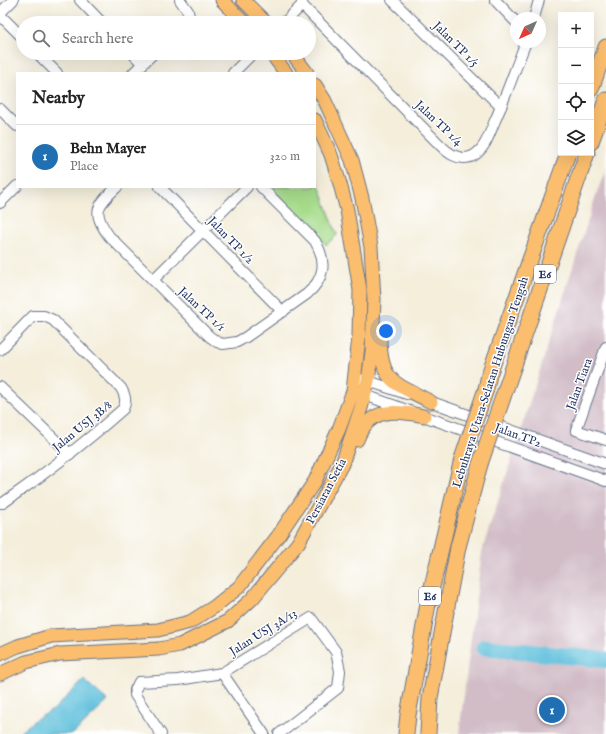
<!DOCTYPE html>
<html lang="en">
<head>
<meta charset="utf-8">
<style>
  body { margin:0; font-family:"IM FELL English",serif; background:#f2f2f2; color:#222 }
  .controls { position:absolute; right:12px; top:12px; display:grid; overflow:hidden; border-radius:0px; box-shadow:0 4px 16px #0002 }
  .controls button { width:36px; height:36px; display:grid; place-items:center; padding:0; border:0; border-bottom:1px solid #e0e0e0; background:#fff; color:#222; font:20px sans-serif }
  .compass { position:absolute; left:510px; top:12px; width:36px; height:36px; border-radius:50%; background:#fff; box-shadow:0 4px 16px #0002; rotate:225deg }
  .you { position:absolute; left:386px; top:331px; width:14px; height:14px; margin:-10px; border:3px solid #fff; border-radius:50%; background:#1a73e8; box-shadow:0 0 0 6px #1a73e833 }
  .badge { display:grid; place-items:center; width:26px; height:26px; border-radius:50%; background:#1f6fb2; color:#fff; font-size:13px; font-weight:700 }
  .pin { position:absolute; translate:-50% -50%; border:2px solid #fff; box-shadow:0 1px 4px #0006 }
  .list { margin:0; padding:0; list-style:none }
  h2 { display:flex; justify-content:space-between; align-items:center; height:52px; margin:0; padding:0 16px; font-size:17px }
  h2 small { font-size:13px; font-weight:400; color:#767676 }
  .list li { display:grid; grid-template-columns:26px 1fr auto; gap:12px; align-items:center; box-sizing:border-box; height:64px; padding:0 16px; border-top:1px solid #e0e0e0 }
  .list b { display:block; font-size:15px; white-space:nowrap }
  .list p { margin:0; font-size:13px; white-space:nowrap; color:#767676 }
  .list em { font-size:13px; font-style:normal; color:#767676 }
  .icon { flex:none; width:22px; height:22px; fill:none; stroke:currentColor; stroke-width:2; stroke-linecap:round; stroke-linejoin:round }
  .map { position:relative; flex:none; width:606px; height:734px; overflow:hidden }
  .search { position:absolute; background:#fff; box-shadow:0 4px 16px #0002; left:16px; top:16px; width:300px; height:44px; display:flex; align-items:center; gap:10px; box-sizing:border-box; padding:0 14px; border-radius:22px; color:#767676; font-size:15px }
  .panel { position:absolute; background:#fff; box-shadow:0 4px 16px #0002; left:16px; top:72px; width:300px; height:116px; border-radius:0px }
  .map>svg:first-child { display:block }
  .industrial { fill:#d2bdc7 }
  .green { fill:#a6db8b; stroke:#608574 }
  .water { fill:#5dbfdb; stroke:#3c779c }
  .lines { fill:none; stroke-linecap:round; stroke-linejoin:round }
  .river { stroke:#5dbfdb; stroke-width:16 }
  .minor-casing { stroke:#67728a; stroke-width:12 }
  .major-casing { stroke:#67728a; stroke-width:15 }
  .highway-casing { stroke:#67728a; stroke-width:17 }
  .minor { stroke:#fff; stroke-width:10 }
  .major { stroke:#fbbe6e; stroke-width:13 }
  .highway { stroke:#fbbe6e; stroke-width:15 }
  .highway-bridge-casing { stroke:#67728a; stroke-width:17; stroke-linecap:butt }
  .highway-bridge { stroke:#fbbe6e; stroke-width:15 }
  .labels { text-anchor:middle; stroke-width:3; stroke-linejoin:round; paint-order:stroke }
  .shield { fill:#fff; stroke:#5f6d8e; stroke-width:1 }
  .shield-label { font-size:11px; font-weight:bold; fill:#1b2f5e }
  .street-label { font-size:12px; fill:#1b2f5e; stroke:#fff }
</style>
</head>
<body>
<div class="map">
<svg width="606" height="734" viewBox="0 0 606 734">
  <rect width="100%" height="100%" fill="#fff"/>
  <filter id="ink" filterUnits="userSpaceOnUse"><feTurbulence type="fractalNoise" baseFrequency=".025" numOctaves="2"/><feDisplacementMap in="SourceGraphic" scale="8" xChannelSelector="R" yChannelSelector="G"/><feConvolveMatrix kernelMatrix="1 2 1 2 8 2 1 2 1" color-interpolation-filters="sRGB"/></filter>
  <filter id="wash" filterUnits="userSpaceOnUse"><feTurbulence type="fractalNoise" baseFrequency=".012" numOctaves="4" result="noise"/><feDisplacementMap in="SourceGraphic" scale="16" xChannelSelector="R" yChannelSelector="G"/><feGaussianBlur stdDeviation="0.9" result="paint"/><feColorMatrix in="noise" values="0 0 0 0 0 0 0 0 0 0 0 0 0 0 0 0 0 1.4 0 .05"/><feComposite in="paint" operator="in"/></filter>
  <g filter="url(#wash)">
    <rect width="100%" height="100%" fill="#f4eedb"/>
    <polygon class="industrial" points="606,169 606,734 459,734 482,551 597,192"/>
    <polygon class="green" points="315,174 337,235 326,245 270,187 315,187"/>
    <polygon class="water" points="84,680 108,701 73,734 18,734 36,719 53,710"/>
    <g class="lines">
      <polyline class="river" points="484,647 606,660"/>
    </g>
  </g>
  <g filter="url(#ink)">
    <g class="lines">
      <g class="minor-casing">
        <g id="minor">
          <polyline points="80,0 102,23"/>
          <polyline points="180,0 188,11 189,17 184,23"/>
          <polyline points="392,0 501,107"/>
          <polyline points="495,0 516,22"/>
          <path d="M302,5l138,140c8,8 18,16 30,12 5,-1 11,-7 14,-12 4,-6 7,-15 10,-22 12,-27 21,-54 32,-81"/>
          <polyline points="0,13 13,0"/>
          <polyline points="0,15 23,38"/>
          <polyline points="534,18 539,0"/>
          <polyline points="284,23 302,5 302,0"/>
          <polyline points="37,53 57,73"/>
          <polyline points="132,53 143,64"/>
          <polyline points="133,73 154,53"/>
          <polyline points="233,73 253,53"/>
          <polyline points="0,109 17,126"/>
          <path d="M117,187c-20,19 -26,24 -8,49l100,100 8,6 6,2 14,-2 9,-5 61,-43c18,-16 20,-32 8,-53l-54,-54"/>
          <polyline points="160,187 283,312"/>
          <polyline points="0,203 17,186"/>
          <polyline points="153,280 247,187"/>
          <polyline points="606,347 576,430 606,440"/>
          <path d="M0,350l33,-34h11l9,4 68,68c4,7 6,13 2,21 -38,34 -78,65 -120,94h-3"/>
          <polyline points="355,378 368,381 407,394"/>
          <polyline points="0,387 70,454"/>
          <polyline points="359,393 606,481"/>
          <polyline points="426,400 606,464"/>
          <polyline points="222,673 264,734"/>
          <polyline points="161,734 135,695 135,690 139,682 178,680 222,673 311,618 336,652 340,671 338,688 279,734"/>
        </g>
      </g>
      <g class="major-casing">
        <g id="major">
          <polyline points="222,0 244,23"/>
          <polyline points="243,0 266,23"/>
          <polyline points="271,53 286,73"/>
          <polyline points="292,53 307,73"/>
          <path d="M380,339c1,45 16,44 51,63"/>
          <path d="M357,440c12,-33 38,-30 67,-24"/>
          <polyline points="0,654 18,646 51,636 158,630 190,622 214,607 239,587 278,536 315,481 339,429 353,391 359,337 360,290 347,210 340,184 331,155 315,120"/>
          <polyline points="0,674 26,662 60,654 159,649 180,645 228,621 252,599 298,543 342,464 361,408 368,381 372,352 374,299 371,247 362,198 352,160 325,101 315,85"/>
        </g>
      </g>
      <g class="highway-casing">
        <g id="highway">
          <polyline points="591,89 606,47"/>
          <polyline points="591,142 606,100"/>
          <polyline points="486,389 489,375 568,153"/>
          <polyline points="504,394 587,153"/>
          <polyline points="406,734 408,715 428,604 462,459"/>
          <polyline points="428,734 430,698 458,547 480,464"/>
        </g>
      </g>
      <use href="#minor" class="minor"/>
      <use href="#major" class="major"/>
      <use href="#highway" class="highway"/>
      <g class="highway-bridge-casing">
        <g id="highway-bridge">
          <polyline points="462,459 486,389"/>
          <polyline points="480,464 504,394"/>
        </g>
      </g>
      <use href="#highway-bridge" class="highway-bridge"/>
    </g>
  </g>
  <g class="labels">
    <g class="shield">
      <rect x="534" y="265" width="22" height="18" rx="3"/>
      <rect x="419" y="587" width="22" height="18" rx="3"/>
    </g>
    <g class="shield-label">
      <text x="545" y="278">E6</text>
      <text x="430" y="600">E6</text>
    </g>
    <g class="street-label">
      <text transform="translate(456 44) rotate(45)" y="4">Jalan TP 1/5</text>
      <text transform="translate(439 123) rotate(43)" y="4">Jalan TP 1/4</text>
      <text transform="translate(231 240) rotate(46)" y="4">Jalan TP 1/2</text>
      <text transform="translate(202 309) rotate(43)" y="4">Jalan TP 1/1</text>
      <text transform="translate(490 382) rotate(-72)" y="4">Lebuhraya Utara–Selatan Hubungan Tengah</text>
      <text transform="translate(579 384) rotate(-70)" y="4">Jalan Tiara</text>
      <text transform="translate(82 426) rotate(-39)" y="4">Jalan USJ 3B/8</text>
      <text transform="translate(518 435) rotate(20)" y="4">Jalan TP2</text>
      <text transform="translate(326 491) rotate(-62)" y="4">Persiaran Setia</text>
      <text transform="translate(263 632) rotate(-32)" y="4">Jalan USJ 3A/13</text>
    </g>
  </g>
</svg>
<div class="controls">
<button>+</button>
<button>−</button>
<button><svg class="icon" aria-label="locate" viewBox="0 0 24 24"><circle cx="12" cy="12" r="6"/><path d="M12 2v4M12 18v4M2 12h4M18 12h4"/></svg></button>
<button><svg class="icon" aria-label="layers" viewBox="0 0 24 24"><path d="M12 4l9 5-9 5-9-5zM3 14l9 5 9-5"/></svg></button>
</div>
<svg class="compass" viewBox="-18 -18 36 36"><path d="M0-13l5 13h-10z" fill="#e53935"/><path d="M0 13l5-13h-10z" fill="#767676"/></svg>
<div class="you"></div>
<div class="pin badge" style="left:552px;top:710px">1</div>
<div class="search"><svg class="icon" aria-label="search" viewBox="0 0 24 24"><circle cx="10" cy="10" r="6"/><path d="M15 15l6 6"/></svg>Search here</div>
<section class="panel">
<h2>Nearby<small></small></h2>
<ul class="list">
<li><span class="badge">1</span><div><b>Behn Mayer</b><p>Place</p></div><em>320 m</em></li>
</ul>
</section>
</div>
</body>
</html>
